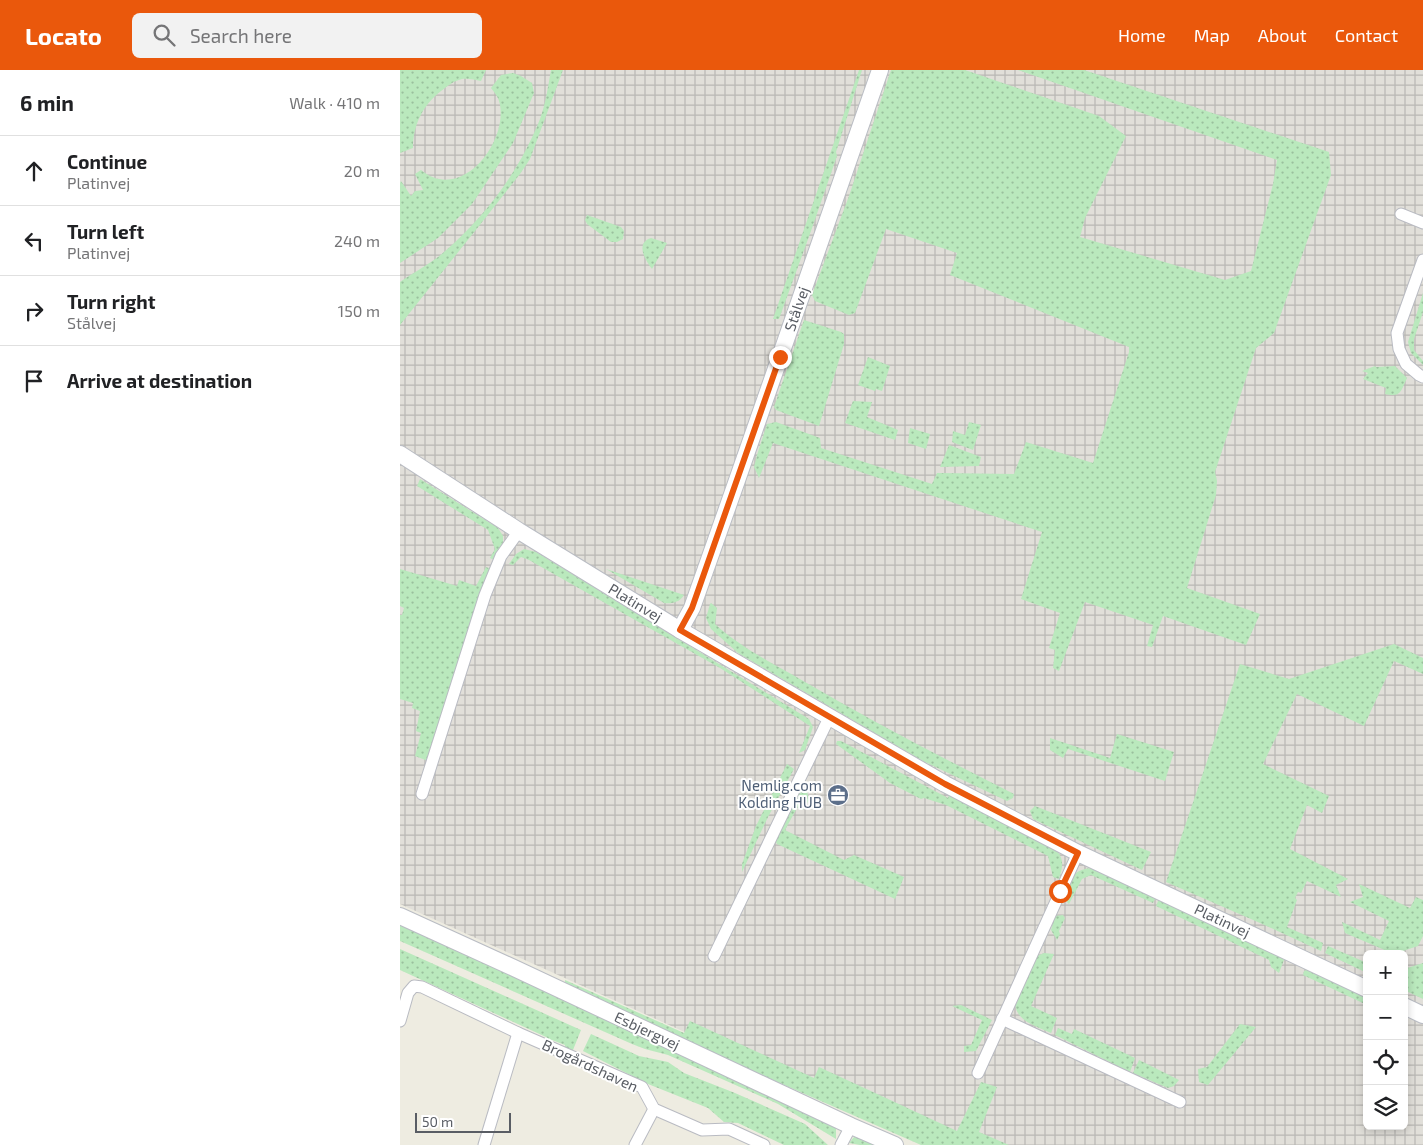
<!DOCTYPE html>
<html lang="en">
<head>
<meta charset="utf-8">
<style>
  body { margin:0; font-family:"Exo 2",sans-serif; background:#f2f2f2; color:#202124 }
  .controls { position:absolute; right:15px; bottom:15px; display:grid; overflow:hidden; border-radius:8px; box-shadow:0 2px 8px #0003 }
  .controls button { width:45px; height:45px; display:grid; place-items:center; padding:0; border:0; border-bottom:1px solid #e0e0e0; background:#fff; color:#202124; font:25px sans-serif }
  .scale { position:absolute; left:15px; bottom:12px; width:96px; box-sizing:border-box; padding-left:5px; border:2px solid #595d64; border-top:0; font-size:14px; line-height:18px; white-space:nowrap; color:#595d64; -webkit-text-stroke:4px #fff; paint-order:stroke }
  .stop { position:absolute; width:15px; height:15px; margin:-11px; border:4px solid #ea580c; border-radius:50%; background:#fff }
  .stop.end { background:#ea580c; border-color:#fff; box-shadow:0 1px 5px #0008 }
  .list { margin:0; padding:0; list-style:none }
  h2 { display:flex; justify-content:space-between; align-items:center; height:65px; margin:0; padding:0 20px; font-size:21px }
  h2 small { font-size:16px; font-weight:400; color:#757577 }
  .list li { display:grid; grid-template-columns:32px 1fr auto; gap:15px; align-items:center; box-sizing:border-box; height:70px; padding:0 20px; border-top:1px solid #e0e0e0 }
  .list b { display:block; font-size:19px; white-space:nowrap }
  .list p { margin:0; font-size:16px; white-space:nowrap; color:#757577 }
  .list em { font-size:16px; font-style:normal; color:#757577 }
  .icon { flex:none; width:28px; height:28px; fill:none; stroke:currentColor; stroke-width:2; stroke-linecap:round; stroke-linejoin:round }
  .map { position:relative; flex:none; width:1023px; height:1075px; overflow:hidden }
  header { display:flex; align-items:center; gap:30px; box-sizing:border-box; height:70px; padding:0 25px; background:#ea580c; color:#fff }
  header strong { font-size:24px }
  nav { display:flex; gap:28px; margin-inline-start:auto; font-size:18px }
  .search { width:350px; height:45px; background:#f2f2f2; display:flex; align-items:center; gap:12px; box-sizing:border-box; padding:0 18px; border-radius:8px; color:#757577; font-size:19px }
  main { display:flex }
  aside { flex:1; background:#fff }
  .map>svg:first-child { display:block }
  .industrial { fill:url(#industrial-grid); fill-rule:evenodd }
  .grass { fill:url(#grass-dots) }
  .lines { fill:none; stroke-linecap:round; stroke-linejoin:round }
  .street-casing { stroke:#b9bbc2; stroke-width:13 }
  .secondary-casing { stroke:#babdc4; stroke-width:18 }
  .street { stroke:#fff; stroke-width:11 }
  .secondary { stroke:#fff; stroke-width:16 }
  .route { stroke:#ea580c; stroke-width:6 }
  .labels { text-anchor:middle; stroke-width:4; stroke-linejoin:round; paint-order:stroke }
  .street-label { font-size:15px; fill:#595d64; stroke:#fff }
  .service-label { font-size:15px; fill:#4e5e75; stroke:#fff; text-anchor:end }
</style>
</head>
<body>
<header>
<strong>Locato</strong>
<div class="search"><svg class="icon" aria-label="search" viewBox="0 0 24 24"><circle cx="10" cy="10" r="6"/><path d="M15 15l6 6"/></svg>Search here</div>
<nav><a>Home</a><a>Map</a><a>About</a><a>Contact</a></nav>
</header>
<main>
<aside>
<h2>6 min<small>Walk · 410 m</small></h2>
<ul class="list">
<li><svg class="icon" aria-label="ahead" viewBox="0 0 24 24"><path d="M12 20V5M6 11l6-6 6 6"/></svg><div><b>Continue</b><p>Platinvej</p></div><em>20 m</em></li>
<li><svg class="icon" aria-label="left" viewBox="0 0 24 24"><path d="M17 20v-9H6M10 6l-5 5 5 5"/></svg><div><b>Turn left</b><p>Platinvej</p></div><em>240 m</em></li>
<li><svg class="icon" aria-label="right" viewBox="0 0 24 24"><path d="M7 20v-9h11M14 6l5 5-5 5"/></svg><div><b>Turn right</b><p>Stålvej</p></div><em>150 m</em></li>
<li><svg class="icon" aria-label="arrive" viewBox="0 0 24 24"><path d="M6 21V4h12l-3 4 3 4H6"/></svg><div><b>Arrive at destination</b></div></li>
</ul>
</aside>
<div class="map">
<svg width="1023" height="1075" viewBox="0 0 1023 1075">
  <defs>
    <pattern id="industrial-grid" width="8" height="8" patternUnits="userSpaceOnUse" patternTransform="scale(1.25)"><rect width="8" height="8" fill="#e1dfd9"/><path d="M0 4h8M4 0v8" fill="none" stroke="#b9b8b4"/></pattern>
    <pattern id="grass-dots" width="8" height="8" patternUnits="userSpaceOnUse" patternTransform="scale(1.25)"><rect width="8" height="8" fill="#bae9bd"/><path d="M2 2h.1M6 6h.1" fill="none" stroke="#9ac09d" stroke-width="1.8" stroke-linecap="round"/></pattern>
  </defs>
  <rect width="100%" height="100%" fill="#eeece1"/>
  <path class="industrial" d="M0,0h1023v1075h-487l-536,-241zM967,884h37v172h-37z"/>
  <g class="grass">
    <path d="M0,0h86l-5,11c-6,-1 -13,-3 -19,-2 -9,2 -14,7 -21,12 -18,14 -28,34 -28,57l-13,5z"/>
    <path d="M151,0h12l-33,89 -10,15 -41,52 -79,99v-43c14,-10 32,-19 44,-30 42,-36 76,-82 96,-133 6,-16 8,-33 11,-49z"/>
    <polygon points="459,0 462,0 436,82 437,86 411,161 379,249 373,249"/>
    <polygon points="491,0 565,0 699,46 726,66 685,148 680,167 825,210 851,201 873,114 877,90 618,0 684,0 929,82 931,105 874,263 856,278 815,402 817,411 816,425 787,518 860,544 846,575 763,546 752,577 747,576 753,555 685,532 659,601 653,598 655,580 649,578 660,543 621,529 642,462 373,373 359,408 354,397 357,385 367,354 376,352 420,368 421,378 532,414 537,403 614,404 626,372 693,393 729,282 729,277 550,205 557,183 486,159 455,243 449,245 415,231 412,225 449,126"/>
    <path d="M113,3l8,3 11,7 2,10 -21,50 -41,61 -34,34 -38,25v-80l1,-2 10,15 4,-5 8,-1 -8,-16 6,-4c39,33 86,-26 79,-65 -1,-7 -5,-12 -9,-17l10,-13z"/>
    <polygon points="187,145 221,157 224,161 223,169 217,172 211,172 187,154 185,150"/>
    <path d="M251,168l16,5 -15,26c-7,-9 -17,-26 -1,-31z"/>
    <polygon points="1023,223 1023,242 1014,269 1014,280 1023,291 1023,295 1011,283 1008,272"/>
    <polygon points="404,250 441,262 444,264 444,274 419,356 376,340 374,337"/>
    <polygon points="468,287 490,296 482,321 476,319 475,321 458,315"/>
    <path d="M975,296l1,1 19,-1 12,12c-6,13 -6,20 -22,16l1,-6 -23,-9 5,-6 -6,-2z"/>
    <polygon points="453,331 472,332 467,347 498,360 495,370 445,353"/>
    <polygon points="569,352 581,355 573,380 552,372 553,361 565,365"/>
    <polygon points="510,358 530,364 526,379 508,373"/>
    <polygon points="549,375 581,387 579,396 540,397"/>
    <polygon points="20,409 98,458 103,466 103,472 96,491 90,488 95,479 88,460 17,416"/>
    <polygon points="124,479 136,482 409,649 413,657 405,680 399,683 410,656 320,598 129,490 121,487 113,495 109,494 116,484"/>
    <polygon points="86,497 91,499 28,691 15,686 21,663 16,661 20,641 12,638 13,633 0,629 0,545 2,545 4,538 0,536 0,499 57,516 59,510 76,516"/>
    <path d="M206,499l78,26c-4,7 -12,9 -20,8z"/>
    <path d="M311,533l6,5 -2,16c26,24 59,40 90,58 68,40 138,76 209,112l-1,4 -6,3 -84,-40 -185,-108 -27,-24 -5,-11 4,-14z"/>
    <polygon points="994,574 1023,588 1023,604 994,591 964,656 897,624 863,694 929,726 922,743 907,735 890,779 948,809 936,815 941,827 907,811 901,823 898,822 895,828 897,830 887,857 923,873 921,881 860,853 766,812 840,594 889,609"/>
    <polygon points="717,664 774,682 765,711 668,679 663,688 650,680 650,668 710,688"/>
    <path d="M437,671h4l107,57 1,-3 108,56c8,9 5,18 2,28l-6,-2 -5,-21 -102,-51 -22,-7 -3,1 -31,-16 -54,-39z"/>
    <polygon points="387,694 394,699 368,747 342,802 342,794 356,756"/>
    <polygon points="407,721 409,730 403,740 397,738 385,760 444,790 454,785 504,807 495,829 377,774 374,768 393,730 401,722"/>
    <polygon points="635,736 751,782 742,800 633,749 630,741"/>
    <path d="M695,798l61,29 -3,6 -62,-28 -9,4 -13,25 -3,-3c0,-5 6,-23 9,-27 5,-5 13,-6 20,-6z"/>
    <polygon points="959,814 1010,838 1016,827 1023,830 1023,866 1018,876 994,884 945,863 942,852 980,870 989,851 950,832 963,827"/>
    <polygon points="759,829 881,887 884,890 879,903 871,897 869,890 756,836"/>
    <polygon points="663,845 665,848 659,861 660,864 657,870 651,860 655,846"/>
    <polygon points="0,854 436,1054 436,1069 378,1034 268,985 245,979 232,974 0,871"/>
    <polygon points="928,876 967,893 967,903 925,883"/>
    <polygon points="0,879 181,960 173,980 167,981 164,980 165,975 152,970 150,974 146,967 0,900"/>
    <path d="M644,883l10,1 -23,52 26,12 -6,15c-15,-7 -36,-12 -36,-31l22,-46z"/>
    <polygon points="1023,893 1023,929 1004,920 1004,899"/>
    <polygon points="909,899 967,927 967,935 903,905 904,901"/>
    <polygon points="165,910 284,963 290,951 414,1008 419,997 557,1061 581,1012 597,1017 579,1062 609,1075 521,1075 366,1007 165,914"/>
    <polygon points="561,935 592,950 576,981 564,982 564,976 571,975 582,950 552,936"/>
    <polygon points="840,954 856,957 808,1015 799,1012 798,999 807,997"/>
    <polygon points="658,958 672,964 674,959 735,988 730,1002 655,965"/>
    <polygon points="191,964 239,986 268,992 284,1003 335,1023 405,1054 428,1075 384,1075 338,1053 324,1052 308,1038 248,1014 183,981"/>
    <polygon points="739,990 779,1010 774,1016 768,1018 733,1003"/>
    <polygon points="454,1067 462,1067 482,1075 460,1075 449,1073"/>
  </g>
  <g class="lines">
    <g class="street-casing">
      <g id="street">
        <polyline points="1001,144 1023,153"/>
        <polyline points="1023,190 997,263 999,279 1006,294 1019,305 1023,307"/>
        <polyline points="22,724 85,525 101,486 119,461"/>
        <polyline points="314,886 429,648"/>
        <polyline points="602,949 780,1032"/>
        <polyline points="0,951 8,923 14,916 22,917 118,963 242,1017 254,1039 302,1060 329,1059 364,1075"/>
        <polyline points="578,1003 678,783"/>
        <polyline points="84,1075 118,963"/>
        <polyline points="235,1075 254,1039"/>
        <polyline points="441,1075 451,1056"/>
      </g>
    </g>
    <g class="secondary-casing">
      <g id="secondary">
        <polyline points="0,384 119,461 280,560 545,714 678,783 967,919"/>
        <polyline points="280,560 292,538 335,416 480,0"/>
        <polyline points="0,846 114,898 451,1056 495,1075"/>
        <polyline points="1004,936 1023,945"/>
      </g>
    </g>
    <use href="#street" class="street"/>
    <use href="#secondary" class="secondary"/>
  </g>
  <g class="lines">
    <polyline class="route" points="380,287 292,538 280,560 545,714 678,783 660,821"/>
  </g>
  <defs>
    <g id="office-disc" transform="scale(1.125)"><circle r="9.5" fill="#5c6f8a" stroke="#fff"/><path d="M-6-3h4V-5.5h4V-3h4V5H-6ZM-1-4.5V-3h2v-1.5ZM-6 0V1H6V0Z" fill="#fff"/></g>
  </defs>
  <g fill-rule="evenodd">
    <use href="#office-disc" x="438" y="725"/>
  </g>
  <g class="labels">
    <g class="street-label">
      <text transform="translate(397 239) rotate(-71)" y="5">Stålvej</text>
      <text transform="translate(235 533) rotate(31)" y="5">Platinvej</text>
      <text transform="translate(822 851) rotate(25)" y="5">Platinvej</text>
      <text transform="translate(247 961) rotate(25)" y="5">Esbjergvej</text>
      <text transform="translate(190 996) rotate(25)" y="5">Brogårdshaven</text>
    </g>
    <g class="service-label">
      <text x="422" y="721">Nemlig.com<tspan x="422" dy="17">Kolding HUB</tspan></text>
    </g>
  </g>
</svg>
<div class="controls">
<button>+</button>
<button>−</button>
<button><svg class="icon" aria-label="locate" viewBox="0 0 24 24"><circle cx="12" cy="12" r="6"/><path d="M12 2v4M12 18v4M2 12h4M18 12h4"/></svg></button>
<button><svg class="icon" aria-label="layers" viewBox="0 0 24 24"><path d="M12 4l9 5-9 5-9-5zM3 14l9 5 9-5"/></svg></button>
</div>
<div class="scale">50 m</div>
<div class="stop" style="left:660px;top:821px"></div>
<div class="stop end" style="left:380px;top:287px"></div>
</div>
</main>
</body>
</html>
